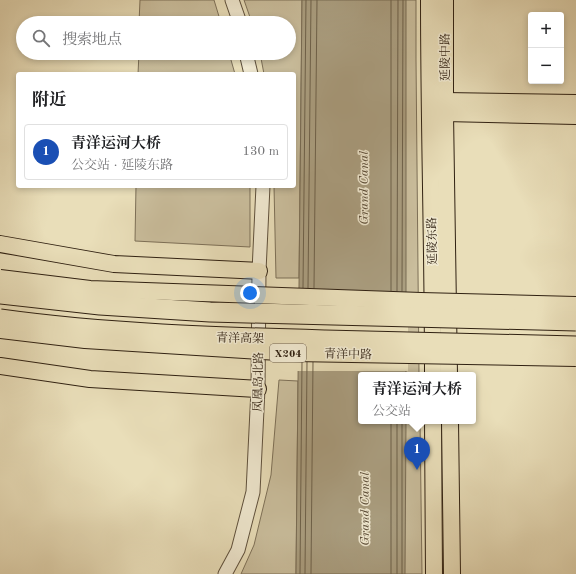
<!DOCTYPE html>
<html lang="zh">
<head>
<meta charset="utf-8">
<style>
  body { margin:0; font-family:"Old Standard TT","Noto Serif SC",serif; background:#f6f6f6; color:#202124 }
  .controls { position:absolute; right:12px; top:12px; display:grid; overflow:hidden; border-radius:4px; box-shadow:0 2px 6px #0003 }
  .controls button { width:36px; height:36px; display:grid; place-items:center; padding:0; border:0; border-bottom:1px solid #e0e0e0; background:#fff; color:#202124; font:20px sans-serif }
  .you { position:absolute; left:250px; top:293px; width:14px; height:14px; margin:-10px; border:3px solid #fff; border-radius:50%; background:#1a73e8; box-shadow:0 0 0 6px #1a73e833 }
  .badge { display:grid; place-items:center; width:26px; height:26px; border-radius:50%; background:#db2777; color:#fff; font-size:13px; font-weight:700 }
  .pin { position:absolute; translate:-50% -33px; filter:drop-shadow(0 1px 2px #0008) }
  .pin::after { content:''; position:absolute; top:21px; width:14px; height:12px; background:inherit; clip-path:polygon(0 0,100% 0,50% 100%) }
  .popup { position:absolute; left:358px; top:372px; width:118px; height:52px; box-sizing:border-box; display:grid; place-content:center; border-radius:4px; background:#fff; filter:drop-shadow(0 1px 3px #0005); font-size:13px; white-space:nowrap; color:#757577 }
  .popup b { font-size:15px; color:#202124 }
  .popup::after { content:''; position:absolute; left:50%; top:100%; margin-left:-8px; border:8px solid transparent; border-top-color:#fff }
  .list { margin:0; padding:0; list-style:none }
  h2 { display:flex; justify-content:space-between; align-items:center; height:52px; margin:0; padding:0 16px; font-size:17px }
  h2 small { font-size:13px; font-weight:400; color:#757577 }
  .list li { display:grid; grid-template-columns:26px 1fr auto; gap:12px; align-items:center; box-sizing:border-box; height:56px; margin:0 8px 8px; padding:0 8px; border:1px solid #e0e0e0; border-radius:4px }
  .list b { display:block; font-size:15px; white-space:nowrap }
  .list p { margin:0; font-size:13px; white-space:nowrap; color:#757577 }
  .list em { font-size:13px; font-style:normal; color:#757577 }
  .icon { flex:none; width:22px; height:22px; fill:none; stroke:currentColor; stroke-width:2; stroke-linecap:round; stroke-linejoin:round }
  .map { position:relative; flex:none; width:576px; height:574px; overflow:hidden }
  .search { position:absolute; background:#fff; box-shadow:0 2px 6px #0003; left:16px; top:16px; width:280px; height:44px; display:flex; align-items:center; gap:10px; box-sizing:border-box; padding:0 14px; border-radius:22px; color:#757577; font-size:15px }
  .panel { position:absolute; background:#fff; box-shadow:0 2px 6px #0003; left:16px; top:72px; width:280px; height:116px; border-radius:4px }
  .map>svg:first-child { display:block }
  .green { fill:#cabe9d; stroke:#7d7058 }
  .water { fill:#aa9e80; stroke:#796c54 }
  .pier { fill:#e9deb9 }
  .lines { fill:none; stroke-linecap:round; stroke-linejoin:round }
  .shore { stroke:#6d6049; stroke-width:1 }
  .minor-casing { stroke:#5e503c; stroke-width:15 }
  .major-casing { stroke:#302112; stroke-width:18 }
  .minor { stroke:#f1ead2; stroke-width:13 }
  .major { stroke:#e9deb9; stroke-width:16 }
  .major-bridge-casing { stroke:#302112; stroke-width:18; stroke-linecap:butt }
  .highway-bridge-casing { stroke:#302112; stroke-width:21; stroke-linecap:butt }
  .major-bridge { stroke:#e9deb9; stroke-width:16 }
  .highway-bridge { stroke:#e9deb9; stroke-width:19 }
  .labels { text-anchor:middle; stroke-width:3; stroke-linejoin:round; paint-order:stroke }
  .shield { fill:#f1ead2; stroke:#6a5d4c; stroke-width:1 }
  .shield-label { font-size:11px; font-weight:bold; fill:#302112 }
  .street-label { font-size:12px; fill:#302112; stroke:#f1ead2 }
  .water-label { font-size:13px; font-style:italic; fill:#5b4d38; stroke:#f1ead2 }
</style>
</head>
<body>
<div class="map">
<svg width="576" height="574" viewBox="0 0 576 574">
  <rect width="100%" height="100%" fill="#e9deb9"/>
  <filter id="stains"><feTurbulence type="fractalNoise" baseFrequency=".005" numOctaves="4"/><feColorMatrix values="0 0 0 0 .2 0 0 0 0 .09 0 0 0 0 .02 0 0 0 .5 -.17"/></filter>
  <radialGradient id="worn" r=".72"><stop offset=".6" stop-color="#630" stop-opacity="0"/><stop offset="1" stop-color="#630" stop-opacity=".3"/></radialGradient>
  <g class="green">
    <polygon points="140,0 214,0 221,23 139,23"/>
    <polygon points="244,0 302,0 299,278 276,278 274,186 294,186 294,74 264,74 260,53 289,53 289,23 252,23"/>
    <polygon points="395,0 416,0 416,59 419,375 396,375"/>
    <polygon points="139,53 229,53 235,74 138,74"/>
    <polygon points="136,186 250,186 250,247 135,241"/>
    <polygon points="279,380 298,381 296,574 241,574 254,545 271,475"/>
    <polygon points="396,421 420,421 422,574 397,574"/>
  </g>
  <polygon class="water" points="302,0 406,0 406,375 361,375 361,421 406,421 405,574 296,574"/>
  <polygon class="pier" points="297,288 408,292 408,371 296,371"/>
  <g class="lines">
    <g class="shore">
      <polyline points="303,288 306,0"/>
      <polyline points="308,288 311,0"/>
      <polyline points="314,288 317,0"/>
      <polyline points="391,291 391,0"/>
      <polyline points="397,291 398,0"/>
      <polyline points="402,291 403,0"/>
      <polyline points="300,574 302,362"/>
      <polyline points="305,574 307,362"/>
      <polyline points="311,574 313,362"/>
      <polyline points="391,574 391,421"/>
      <polyline points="397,574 397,421"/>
      <polyline points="402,574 402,421"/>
    </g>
    <g class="minor-casing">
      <g id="minor">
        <polyline points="232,0 240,23"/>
        <polyline points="246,53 251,74"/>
        <polyline points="225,574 238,550 253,492 258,389 259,271 263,186"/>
      </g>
    </g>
    <g class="major-casing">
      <g id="major">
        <path d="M429,0c0,125 4,250 4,375"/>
        <polyline points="445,0 445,113 449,375"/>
        <polyline points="436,104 445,101 576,103"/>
        <polyline points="436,110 445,113 576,116"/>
        <polyline points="0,244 114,264 259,271"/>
        <polyline points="0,366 90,379 258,389"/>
        <polyline points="433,421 434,574"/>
        <polyline points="450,421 452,574"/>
      </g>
    </g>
    <use href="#minor" class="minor"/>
    <use href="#major" class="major"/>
    <g class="major-bridge-casing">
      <g id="major-bridge">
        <polyline points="0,278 90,289 421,301 576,305"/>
        <polyline points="0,330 85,340 294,353 576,358"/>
      </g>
    </g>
    <g class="highway-bridge-casing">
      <g id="highway-bridge">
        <polyline points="0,294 100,305 210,312 576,321"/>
        <path d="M0,319c108,15 217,18 325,21 84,2 167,4 251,6"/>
      </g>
    </g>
    <use href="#major-bridge" class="major-bridge"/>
    <use href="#highway-bridge" class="highway-bridge"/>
  </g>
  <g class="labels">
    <rect class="shield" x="270" y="344" width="36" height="18" rx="3"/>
    <g class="shield-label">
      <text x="288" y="357">X204</text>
    </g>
    <g class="street-label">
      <text transform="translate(445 57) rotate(-90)" y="4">延陵中路</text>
      <text transform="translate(432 241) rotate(-91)" y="4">延陵东路</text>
      <text transform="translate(240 338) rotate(1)" y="4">青洋高架</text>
      <text transform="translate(348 354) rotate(1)" y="4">青洋中路</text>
      <text transform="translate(258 382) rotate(-89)" y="4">凤凰岛北路</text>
    </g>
    <g class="water-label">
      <text transform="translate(363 188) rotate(-90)" y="5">Grand Canal</text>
      <text transform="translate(364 509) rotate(-90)" y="5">Grand Canal</text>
    </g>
  </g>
  <rect width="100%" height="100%" filter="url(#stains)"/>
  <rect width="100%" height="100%" fill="url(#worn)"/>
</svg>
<div class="controls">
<button>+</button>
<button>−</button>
</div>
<div class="you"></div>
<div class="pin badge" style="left:417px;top:470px;background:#1a4fb4">1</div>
<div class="popup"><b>青洋运河大桥</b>公交站</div>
<div class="search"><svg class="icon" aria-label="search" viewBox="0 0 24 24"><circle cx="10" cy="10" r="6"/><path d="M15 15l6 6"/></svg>搜索地点</div>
<section class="panel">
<h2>附近<small></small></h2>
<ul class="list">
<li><span class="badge" style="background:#1a4fb4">1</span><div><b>青洋运河大桥</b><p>公交站 · 延陵东路</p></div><em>130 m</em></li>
</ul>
</section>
</div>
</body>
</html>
